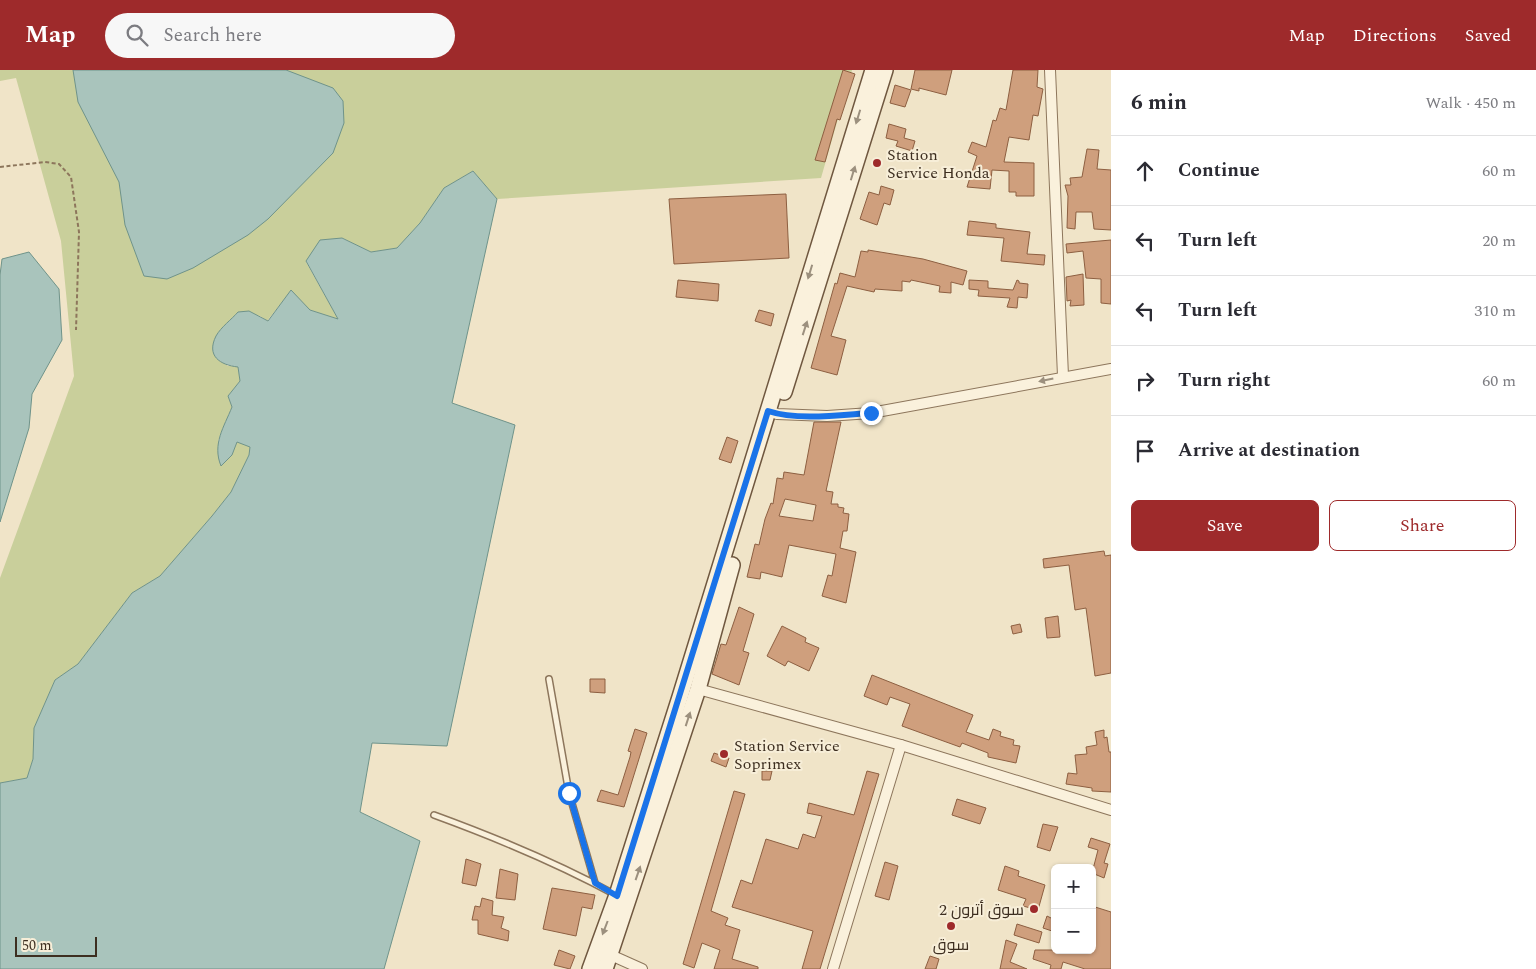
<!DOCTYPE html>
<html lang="en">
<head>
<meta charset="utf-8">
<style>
  body { margin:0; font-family:Spectral,Cairo,serif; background:#f7f7f7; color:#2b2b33 }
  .controls { position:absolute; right:15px; bottom:15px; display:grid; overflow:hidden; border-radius:8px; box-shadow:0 1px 4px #0004 }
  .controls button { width:45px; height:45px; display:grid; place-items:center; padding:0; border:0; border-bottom:1px solid #e1e1e2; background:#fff; color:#2b2b33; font:25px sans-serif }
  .scale { position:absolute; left:15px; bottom:12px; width:82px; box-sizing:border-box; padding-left:5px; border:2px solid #3d2e20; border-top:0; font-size:14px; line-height:18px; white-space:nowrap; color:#3d2e20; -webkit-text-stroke:4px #f7eed8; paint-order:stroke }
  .stop { position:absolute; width:15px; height:15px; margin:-11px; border:4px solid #1a73e8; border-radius:50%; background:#fff }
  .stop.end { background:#1a73e8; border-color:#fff; box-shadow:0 1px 5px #0008 }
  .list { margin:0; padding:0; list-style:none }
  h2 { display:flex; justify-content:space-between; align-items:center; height:65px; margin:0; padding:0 20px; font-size:21px }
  h2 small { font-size:16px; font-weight:400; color:#7c7c81 }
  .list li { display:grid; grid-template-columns:32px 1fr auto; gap:15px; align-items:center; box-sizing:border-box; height:70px; padding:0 20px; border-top:1px solid #e1e1e2 }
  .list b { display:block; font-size:19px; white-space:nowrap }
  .list em { font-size:16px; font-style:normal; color:#7c7c81 }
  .actions { display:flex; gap:10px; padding:15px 20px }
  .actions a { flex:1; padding:11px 0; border:1px solid #9e2a2b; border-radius:8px; text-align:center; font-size:18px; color:#9e2a2b }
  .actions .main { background:#9e2a2b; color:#fff }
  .icon { flex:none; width:28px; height:28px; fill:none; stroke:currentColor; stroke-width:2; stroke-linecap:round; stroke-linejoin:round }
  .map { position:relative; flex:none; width:1111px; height:899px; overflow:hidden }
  header { display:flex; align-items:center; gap:30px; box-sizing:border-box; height:70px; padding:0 25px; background:#9e2a2b; color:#fff }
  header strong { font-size:24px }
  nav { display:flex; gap:28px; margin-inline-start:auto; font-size:18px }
  .search { width:350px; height:45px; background:#f7f7f7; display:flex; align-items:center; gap:12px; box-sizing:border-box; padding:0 18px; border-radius:28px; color:#7c7c81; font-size:19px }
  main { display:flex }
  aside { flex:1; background:#fff }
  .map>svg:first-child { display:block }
  .green { fill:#c9cf9b }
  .water { fill:#a9c4bc; stroke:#6f938a }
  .building { fill:#cf9f7d; stroke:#8d5f41; fill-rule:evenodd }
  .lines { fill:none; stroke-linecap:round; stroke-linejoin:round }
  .service-casing { stroke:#8d765c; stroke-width:8 }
  .minor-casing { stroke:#8d765c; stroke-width:12 }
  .secondary-casing { stroke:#6f573f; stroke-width:18 }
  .path { stroke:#8d765c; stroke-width:2; stroke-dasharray:4 2.5; stroke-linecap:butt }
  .service { stroke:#faf1dc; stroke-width:5 }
  .minor { stroke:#faf1dc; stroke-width:10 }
  .secondary { stroke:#faf1dc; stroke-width:15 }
  .oneway { fill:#9c907e }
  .route { stroke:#1a73e8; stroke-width:6 }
  .poi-dot { fill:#9e2a2b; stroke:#f7eed8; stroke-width:2 }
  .labels { text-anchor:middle; stroke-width:4; stroke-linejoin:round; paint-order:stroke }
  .poi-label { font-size:16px; fill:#3d2e20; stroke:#f7eed8; text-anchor:start }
</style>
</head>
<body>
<header>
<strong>Map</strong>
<div class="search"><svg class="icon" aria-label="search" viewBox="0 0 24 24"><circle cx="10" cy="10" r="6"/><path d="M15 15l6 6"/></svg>Search here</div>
<nav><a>Map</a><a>Directions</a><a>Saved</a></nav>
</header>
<main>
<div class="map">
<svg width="1111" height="899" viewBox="0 0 1111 899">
  <rect width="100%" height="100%" fill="#f0e4c8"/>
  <polygon class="green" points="0,0 852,0 821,108 497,129 473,101 444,118 420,153 397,178 371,182 342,168 306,192 338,249 310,240 291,221 267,251 260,246 238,242 229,253 227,296 238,296 240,311 228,326 232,337 218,371 232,385 237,371 250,377 249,385 231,422 212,446 160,506 132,523 78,594 55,610 34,658 33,689 27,708 0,713 0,508 74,306 61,171 16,8 0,11"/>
  <g class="water">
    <polygon points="73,0 286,0 333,18 343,31 344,53 333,83 268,149 248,165 193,198 167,209 144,206 125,155 119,112 78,32"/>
    <path d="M473,101l24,28 -45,204 63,22 -68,321 -75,-3 -12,69 60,29 -36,128h-384v-186l27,-5 6,-19 1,-31 21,-48 23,-16 54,-71 28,-17 52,-60 19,-24 18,-37 1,-8 -13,-5 -5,13 -11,11c-9,-22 3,-39 11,-59l-4,-11 12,-15 -2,-14c-18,-2 -32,-11 -22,-31 5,-9 16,-17 22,-24l11,-1 19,10 23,-31 19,20 28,9 -32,-58 14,-21 22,-2 29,14 26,-4 23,-25 24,-35z"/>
    <polygon points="29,182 59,219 62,270 32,324 29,358 0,452 0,205 2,189"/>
  </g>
  <g class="building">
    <polygon points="843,0 855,4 840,50 837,49 825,92 815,90"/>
    <polygon points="915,0 952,0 946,25 919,18 919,21 911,19"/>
    <polygon points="1013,0 1038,0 1037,17 1043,19 1038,46 1033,45 1029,70 1009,67 1004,92 1034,93 1034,126 1016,126 1016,122 1009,122 1009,101 992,100 990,119 967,117 977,86 968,82 972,72 986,77 993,50 996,51 1000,38 1006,40"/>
    <polygon points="895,15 911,20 905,37 890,33"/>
    <polygon points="889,54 906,59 904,68 915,71 912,81 896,76 898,71 886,68"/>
    <polygon points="1087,79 1099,80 1097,99 1111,100 1111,160 1094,159 1092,142 1076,142 1075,159 1067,158 1068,126 1065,115 1071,115 1070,108 1082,107"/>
    <polygon points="881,116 894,120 890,135 884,133 877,155 860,149 869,122 879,125"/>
    <polygon points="786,124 789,188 674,194 669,129"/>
    <polygon points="969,151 996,154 996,158 1030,162 1027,184 1045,185 1044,195 1001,191 1004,168 967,165"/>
    <polygon points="1111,170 1111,234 1101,233 1101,209 1086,208 1083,181 1067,183 1066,174"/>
    <polygon points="868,180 923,189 967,201 963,215 951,212 951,223 939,222 940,216 911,210 910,212 902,211 902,221 875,219 874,222 847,216 831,266 846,270 837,305 811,298 835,213 837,214 840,203 855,207 861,181 868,182"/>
    <polygon points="1083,204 1084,235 1070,236 1071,230 1067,231 1066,207"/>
    <polygon points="678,210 719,214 718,231 676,227"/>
    <polygon points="969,210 988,211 988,218 1013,220 1017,210 1019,211 1019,213 1028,214 1027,228 1018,227 1017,238 1007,237 1010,228 978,226 979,220 969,219"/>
    <polygon points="759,240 774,244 771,256 755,251"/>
    <path d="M814,352h27l-15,69 7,1 -2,12h7v3l6,1 -1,5 6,1 -2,17h-4l-3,17 16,4 -10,51 -24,-7 6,-21 4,1 4,-22 -47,-9 -7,32 -21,-5 -1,7 -13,-2 8,-33 4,1 6,-26 6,-16 2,1 4,-26 6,1 1,-7 20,3zM785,429l31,6 -3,16 -34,-5z"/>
    <polygon points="727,367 738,371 731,393 719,389"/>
    <polygon points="1104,481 1105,486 1111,485 1111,603 1095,606 1086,538 1075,540 1069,495 1044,498 1043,489"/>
    <polygon points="739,537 754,544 743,581 749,583 739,615 712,604 721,574 726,575"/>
    <polygon points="1058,546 1060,567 1047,568 1045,548"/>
    <polygon points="1020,554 1022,562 1013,564 1011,556"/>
    <polygon points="782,556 806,568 805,572 819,578 809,601 788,591 785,596 767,586"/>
    <polygon points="872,605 973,645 966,662 989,670 993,659 1001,662 1000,666 1014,670 1013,675 1020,676 1016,693 988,687 988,683 962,673 960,677 902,656 910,634 890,627 887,635 864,626"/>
    <polygon points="590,609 605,609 605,623 590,622"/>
    <polygon points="635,659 647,663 624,737 597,731 601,720 618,725 630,687 631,682 628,681"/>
    <polygon points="1104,660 1104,668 1107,667 1109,682 1111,682 1111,722 1092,721 1092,718 1066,714 1068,703 1077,704 1075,685 1087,684 1086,677 1097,675 1095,662"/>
    <polygon points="714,683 729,688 726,697 711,691"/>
    <polygon points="762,701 772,701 770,710 762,710"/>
    <polygon points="867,701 879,704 820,899 802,899 813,861 732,837 741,810 752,814 766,769 798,779 803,764 815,768 822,746 807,743 809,733 854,745"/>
    <polygon points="734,721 745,724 711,841 728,848 725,855 740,860 732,889 758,897 758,899 714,899 720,880 702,873 694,898 683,894"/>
    <polygon points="957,729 986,738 980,754 952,745"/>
    <polygon points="1043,754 1058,757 1050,781 1037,777"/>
    <polygon points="1091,768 1110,774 1104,793 1108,794 1104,808 1092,803 1098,780 1088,777"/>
    <polygon points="466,789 481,794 476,816 462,813"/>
    <polygon points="885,792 898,796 889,830 875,826"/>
    <polygon points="1005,796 1019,801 1018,806 1045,815 1038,840 1023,836 1026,829 998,820"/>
    <polygon points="500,799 518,804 515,830 496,828"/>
    <polygon points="552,818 595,825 592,839 582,837 576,866 543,859"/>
    <polygon points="482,828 493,831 492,845 504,847 501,858 509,861 508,871 478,864 478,850 472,850 475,836 480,837"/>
    <polygon points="1092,836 1111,842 1111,899 1085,899 1063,892 1061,899 1050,899 1051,895 1033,889 1035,880 1092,880"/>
    <polygon points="1047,846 1055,850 1052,861 1043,858"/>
    <polygon points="1017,854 1042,862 1039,873 1014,865"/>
    <polygon points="1006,870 1017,874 1010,892 1027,899 1000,899"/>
    <polygon points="559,880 575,886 570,899 554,895"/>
    <polygon points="930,886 939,889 936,899 925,899"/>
  </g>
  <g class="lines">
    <g class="service-casing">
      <g id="service">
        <polyline points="549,609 569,723 595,813"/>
        <path d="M434,745c63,23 123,48 182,80"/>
      </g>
    </g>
    <g class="minor-casing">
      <g id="minor">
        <polyline points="1050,0 1063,306"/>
        <polyline points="769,341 777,344 827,346 871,343 1111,299"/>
        <polyline points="698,619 901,675 1111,740"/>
        <polyline points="604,882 642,899"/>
        <polyline points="833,899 901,675"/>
      </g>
    </g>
    <g class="secondary-casing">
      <g id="secondary">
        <polyline points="784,322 885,0"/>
        <polyline points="590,899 617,825 680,627 873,0"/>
        <polyline points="605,899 698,619 732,495"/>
      </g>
    </g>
    <polyline class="path" points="0,97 45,92 59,94 71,107 79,162 76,260"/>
    <use href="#service" class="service"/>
    <use href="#minor" class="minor"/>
    <use href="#secondary" class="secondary"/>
  </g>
  <defs><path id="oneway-solid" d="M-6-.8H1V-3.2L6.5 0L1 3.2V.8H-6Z" transform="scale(1.25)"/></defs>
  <g class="oneway">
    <use href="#oneway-solid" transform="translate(858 47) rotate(107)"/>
    <use href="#oneway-solid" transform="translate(853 103) rotate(-73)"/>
    <use href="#oneway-solid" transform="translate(810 202) rotate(107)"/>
    <use href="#oneway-solid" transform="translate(805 258) rotate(-72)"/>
    <use href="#oneway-solid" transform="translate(1046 310) rotate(168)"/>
    <use href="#oneway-solid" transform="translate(688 649) rotate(-72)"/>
    <use href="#oneway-solid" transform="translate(638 803) rotate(-71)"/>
    <use href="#oneway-solid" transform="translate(605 858) rotate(111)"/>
  </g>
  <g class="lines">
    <path class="route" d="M569,723l26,90 22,13 151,-485c30,10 72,4 103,2"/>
  </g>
  <g class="poi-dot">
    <circle cx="877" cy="93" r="5"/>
    <circle cx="724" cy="684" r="5"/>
    <circle cx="1034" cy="839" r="5"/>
    <circle cx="951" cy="856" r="5"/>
  </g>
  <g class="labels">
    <g class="poi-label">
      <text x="887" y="90">Station<tspan x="887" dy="18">Service Honda</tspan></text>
      <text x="734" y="681">Station Service<tspan x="734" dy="18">Soprimex</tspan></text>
      <text x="1024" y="845" text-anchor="end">سوق أترون 2</text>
      <text x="951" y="880" text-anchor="middle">سوق</text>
    </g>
  </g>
</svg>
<div class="controls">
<button>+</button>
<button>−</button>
</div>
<div class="scale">50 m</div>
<div class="stop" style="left:569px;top:723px"></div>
<div class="stop end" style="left:871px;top:343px"></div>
</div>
<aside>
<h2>6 min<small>Walk · 450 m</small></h2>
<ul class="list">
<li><svg class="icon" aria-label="ahead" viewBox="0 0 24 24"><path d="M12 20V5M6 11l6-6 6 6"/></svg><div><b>Continue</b></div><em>60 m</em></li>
<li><svg class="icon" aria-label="left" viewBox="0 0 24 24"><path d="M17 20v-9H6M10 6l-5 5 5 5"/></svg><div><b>Turn left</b></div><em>20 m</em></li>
<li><svg class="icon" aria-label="left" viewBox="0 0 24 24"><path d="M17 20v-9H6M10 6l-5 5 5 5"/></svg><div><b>Turn left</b></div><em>310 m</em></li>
<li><svg class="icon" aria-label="right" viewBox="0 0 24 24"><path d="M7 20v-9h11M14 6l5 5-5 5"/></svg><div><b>Turn right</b></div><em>60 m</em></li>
<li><svg class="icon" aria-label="arrive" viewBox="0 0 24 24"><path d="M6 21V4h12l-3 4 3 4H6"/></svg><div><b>Arrive at destination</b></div></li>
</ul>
<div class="actions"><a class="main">Save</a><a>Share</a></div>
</aside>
</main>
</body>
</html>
